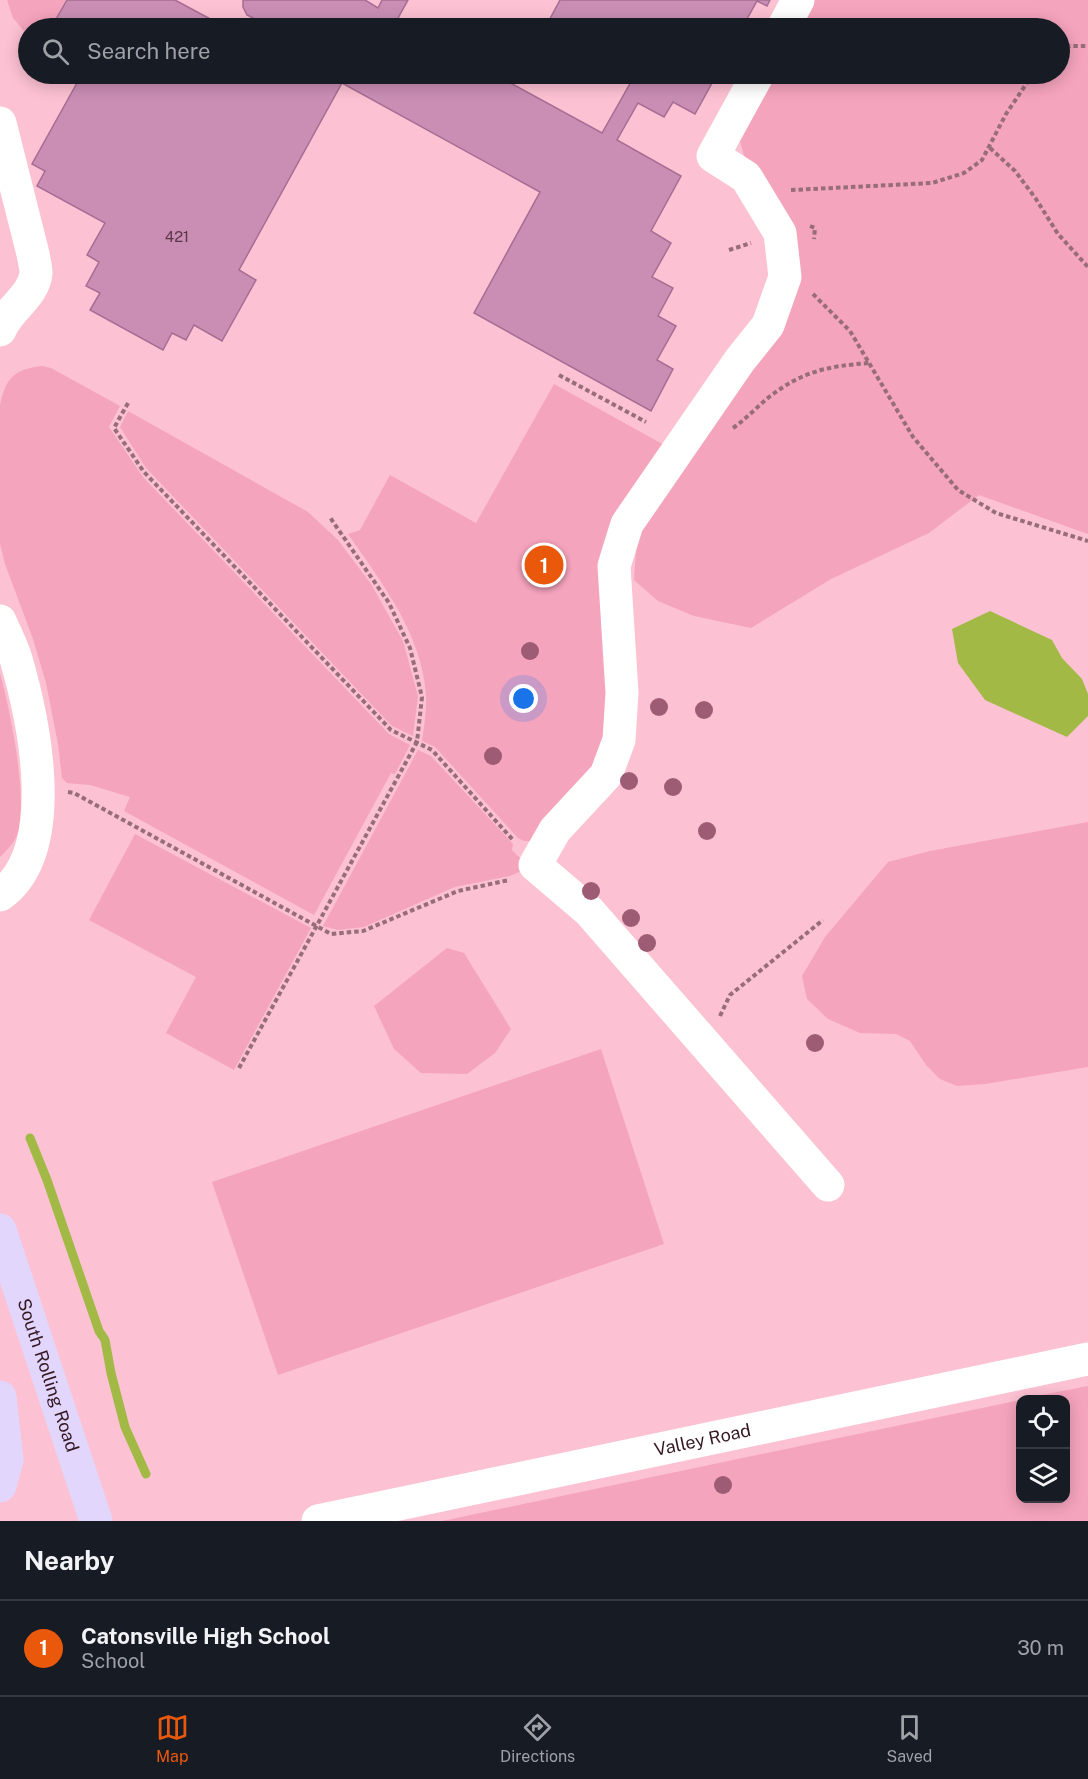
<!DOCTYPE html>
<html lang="en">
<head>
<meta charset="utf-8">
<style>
  body { margin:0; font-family:"Public Sans",sans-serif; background:#20242c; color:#f1f3f6 }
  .controls { position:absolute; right:18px; bottom:18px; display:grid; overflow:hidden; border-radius:12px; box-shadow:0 3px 15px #0003 }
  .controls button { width:54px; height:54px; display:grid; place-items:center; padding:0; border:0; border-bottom:2px solid #363941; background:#171b24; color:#f1f3f6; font:30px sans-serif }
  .you { position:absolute; left:524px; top:699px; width:21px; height:21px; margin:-15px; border:4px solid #fff; border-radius:50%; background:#1a73e8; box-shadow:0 0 0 9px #1a73e833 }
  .badge { display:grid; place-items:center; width:39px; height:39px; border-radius:50%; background:#ea580c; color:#fff; font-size:20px; font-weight:700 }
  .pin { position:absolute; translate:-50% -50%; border:3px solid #fff; box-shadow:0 2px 6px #0006 }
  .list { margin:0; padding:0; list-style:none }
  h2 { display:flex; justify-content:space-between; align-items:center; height:78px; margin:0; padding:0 24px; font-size:26px }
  h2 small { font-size:20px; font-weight:400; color:#9ea1a6 }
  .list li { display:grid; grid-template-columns:39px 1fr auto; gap:18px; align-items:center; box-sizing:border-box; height:96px; padding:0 24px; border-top:2px solid #363941 }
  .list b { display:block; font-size:22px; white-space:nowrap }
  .list p { margin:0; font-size:20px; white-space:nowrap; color:#9ea1a6 }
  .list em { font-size:20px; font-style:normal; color:#9ea1a6 }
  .icon { flex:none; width:33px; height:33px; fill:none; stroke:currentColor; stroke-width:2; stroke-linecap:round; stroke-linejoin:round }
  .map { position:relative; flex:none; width:1088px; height:1521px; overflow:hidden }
  .search { position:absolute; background:#171b24; box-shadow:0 3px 15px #0003; left:18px; right:18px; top:18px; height:66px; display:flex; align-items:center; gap:15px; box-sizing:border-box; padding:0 21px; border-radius:33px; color:#9ea1a6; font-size:22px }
  .sheet { height:174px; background:#171b24 }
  nav { display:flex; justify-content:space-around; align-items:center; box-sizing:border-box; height:84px; border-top:2px solid #363941; background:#171b24; font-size:16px; color:#9ea1a6 }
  nav a { display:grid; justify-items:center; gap:3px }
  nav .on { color:#ea580c }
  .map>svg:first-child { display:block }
  .green { fill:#f5a4bd }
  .water { fill:#a2ba45 }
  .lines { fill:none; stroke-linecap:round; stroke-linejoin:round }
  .stream { stroke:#a2ba45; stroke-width:9 }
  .building { fill:#ca8eb5; stroke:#a66d93; stroke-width:1.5 }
  .path { stroke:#976d7a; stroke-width:4; stroke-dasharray:4.5 3; stroke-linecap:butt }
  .minor { stroke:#fff; stroke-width:33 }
  .major { stroke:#e3d6fc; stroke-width:33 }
  .tree { fill:#9d5b74 }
  .labels { text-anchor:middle; stroke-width:6; stroke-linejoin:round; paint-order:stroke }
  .number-label { font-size:15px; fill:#5a3647 }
  .street-label { font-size:18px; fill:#341922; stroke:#f6d8e0 }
</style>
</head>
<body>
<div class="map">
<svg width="1088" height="1521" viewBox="0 0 1088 1521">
  <rect width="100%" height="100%" fill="#fcc1d2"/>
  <g class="green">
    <polygon points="7,0 66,0 51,28 28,28 28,36 13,18"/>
    <polygon points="810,0 1088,0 1088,534 979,495 929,533 831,579 751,628 694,616 658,601 634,580 637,537 785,277 754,191 738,134 771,74 1060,74 1060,28 795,28"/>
    <path d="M42,366l9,2 69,38 -11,21 34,50 246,257 21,11 -15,29 -4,-1 -77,142 -190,-104 6,-14 -40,-12 -23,-2 -5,-5 -4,-34 -12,-61 -13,-44 -28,-75 -5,-20v-139c6,-27 14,-36 42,-39z"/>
    <path d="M554,384l112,62 -43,69 -12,229 -80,97h-7l-6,-3 -83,-91 -13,-6c2,-15 5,-31 4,-46 -4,-61 -44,-112 -78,-161l12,-4 30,-55 86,48z"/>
    <polygon points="128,411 308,512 338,540 371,584 403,641 418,696 413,736 392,726 146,468 120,427"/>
    <path d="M0,673c10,37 29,127 17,162 -3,8 -11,16 -17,22z"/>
    <polygon points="418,750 431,756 513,844 512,850 527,865 524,870 510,876 455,887 364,927 338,930 323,926"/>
    <polygon points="1088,822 1088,1067 985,1084 957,1086 940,1079 926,1065 910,1041 896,1034 860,1033 828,1019 807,999 802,976 825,937 888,862 930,851"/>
    <polygon points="135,834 311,928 234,1070 166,1033 196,977 89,920"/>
    <polygon points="447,948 464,953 511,1029 495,1053 467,1074 421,1073 394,1049 374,1006"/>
    <polygon points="601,1049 664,1244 278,1375 212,1182"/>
    <polygon points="1088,1386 1088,1521 442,1521 1020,1400 1020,1498 1066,1498 1066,1400 1021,1399"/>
  </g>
  <polygon class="water" points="990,611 1052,640 1062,658 1082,679 1088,694 1088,716 1067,737 985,700 958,663 952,629"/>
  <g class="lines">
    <polyline class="stream" points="30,1138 47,1180 99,1331 105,1340 111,1373 125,1427 146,1474"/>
  </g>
  <g class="building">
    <polygon points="67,0 175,0 227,28 51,28"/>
    <polygon points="243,0 365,0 378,8 382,0 408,0 397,20 412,28 250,28 255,19 247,15 243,7"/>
    <polygon points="560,0 770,0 767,6 757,1 742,28 545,28"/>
    <polygon points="82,74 494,74 602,133 632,80 621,74 717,74 695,114 673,102 664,117 638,103 617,140 681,176 651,231 671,243 652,277 673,288 658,316 676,326 657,360 673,369 651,411 474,313 540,192 342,83 239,270 256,280 222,341 194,325 186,340 172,333 163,350 90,310 100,293 86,286 99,262 87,255 105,223 37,186 45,171 32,164"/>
  </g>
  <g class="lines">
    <g class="path">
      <polyline points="1060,52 1070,46 1088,46"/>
      <polyline points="990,148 1015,171 1036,199 1058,234 1088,267"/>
      <polyline points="791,190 932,183 964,173 982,160 1006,114 1033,74"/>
      <polyline points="810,226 815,228 814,239"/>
      <polyline points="729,250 751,243"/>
      <polyline points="813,294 850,331 913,437 958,490 996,513 1088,541"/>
      <polyline points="559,375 646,422"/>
      <polyline points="128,403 114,428 144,472 391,730 432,750 513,840"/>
      <path d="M733,428c13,-9 24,-21 36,-31 34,-26 59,-31 101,-34"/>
      <polyline points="68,792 74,793 331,934 363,931 458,891 509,880"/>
      <polyline points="720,1016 730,995 823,920"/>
      <polyline points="239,1068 417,742 422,697 410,648 389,603 329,516"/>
    </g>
    <g class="minor">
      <polyline points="783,28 798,0"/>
      <polyline points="758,74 713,156 746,177 780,233 785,277 768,325 740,360 627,524 614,566 622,693 619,740 606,775 555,830 535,865 589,911 828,1185"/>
      <path d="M0,123l33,131c1,6 3,13 3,19 -2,23 -28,36 -36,57"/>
      <path d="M0,621c5,12 12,25 16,38 18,62 46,192 -16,236"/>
      <path id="s1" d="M318,1521l770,-162"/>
    </g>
    <g class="major">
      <path id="s2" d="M0,1230l96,291"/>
      <polyline points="0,1397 7,1460 0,1486"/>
    </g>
  </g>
  <g class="tree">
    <circle cx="530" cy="651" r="9"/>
    <circle cx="659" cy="707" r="9"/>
    <circle cx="704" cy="710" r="9"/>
    <circle cx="493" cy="756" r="9"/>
    <circle cx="629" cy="781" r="9"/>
    <circle cx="673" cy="787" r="9"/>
    <circle cx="707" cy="831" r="9"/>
    <circle cx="591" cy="891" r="9"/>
    <circle cx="631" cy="918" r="9"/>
    <circle cx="647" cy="943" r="9"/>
    <circle cx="815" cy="1043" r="9"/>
    <circle cx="723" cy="1485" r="9"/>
  </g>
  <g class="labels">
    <g class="number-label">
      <text x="177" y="242">421</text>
    </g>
    <g class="street-label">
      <text dy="6" stroke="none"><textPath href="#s2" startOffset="153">South Rolling Road</textPath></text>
      <text dy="6" stroke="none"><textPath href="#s1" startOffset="393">Valley Road</textPath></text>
    </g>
  </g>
</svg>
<div class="controls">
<button><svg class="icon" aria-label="locate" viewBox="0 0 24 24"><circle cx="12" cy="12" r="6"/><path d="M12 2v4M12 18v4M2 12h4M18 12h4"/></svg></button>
<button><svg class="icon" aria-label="layers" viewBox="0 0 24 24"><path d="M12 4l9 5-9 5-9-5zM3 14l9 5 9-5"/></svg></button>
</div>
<div class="you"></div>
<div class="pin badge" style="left:544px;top:565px">1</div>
<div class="search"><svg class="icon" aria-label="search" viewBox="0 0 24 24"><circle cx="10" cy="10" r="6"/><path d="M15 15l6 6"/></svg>Search here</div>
</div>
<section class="sheet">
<h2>Nearby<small></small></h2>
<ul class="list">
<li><span class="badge">1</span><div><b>Catonsville High School</b><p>School</p></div><em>30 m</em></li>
</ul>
</section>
<nav>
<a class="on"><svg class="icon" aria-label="map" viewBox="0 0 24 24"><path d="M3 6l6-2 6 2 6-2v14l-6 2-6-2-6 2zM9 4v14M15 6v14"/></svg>Map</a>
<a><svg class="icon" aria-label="directions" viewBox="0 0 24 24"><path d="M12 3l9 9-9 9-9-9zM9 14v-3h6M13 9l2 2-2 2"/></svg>Directions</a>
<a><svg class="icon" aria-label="saved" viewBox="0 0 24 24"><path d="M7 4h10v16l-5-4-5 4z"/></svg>Saved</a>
</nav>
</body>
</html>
